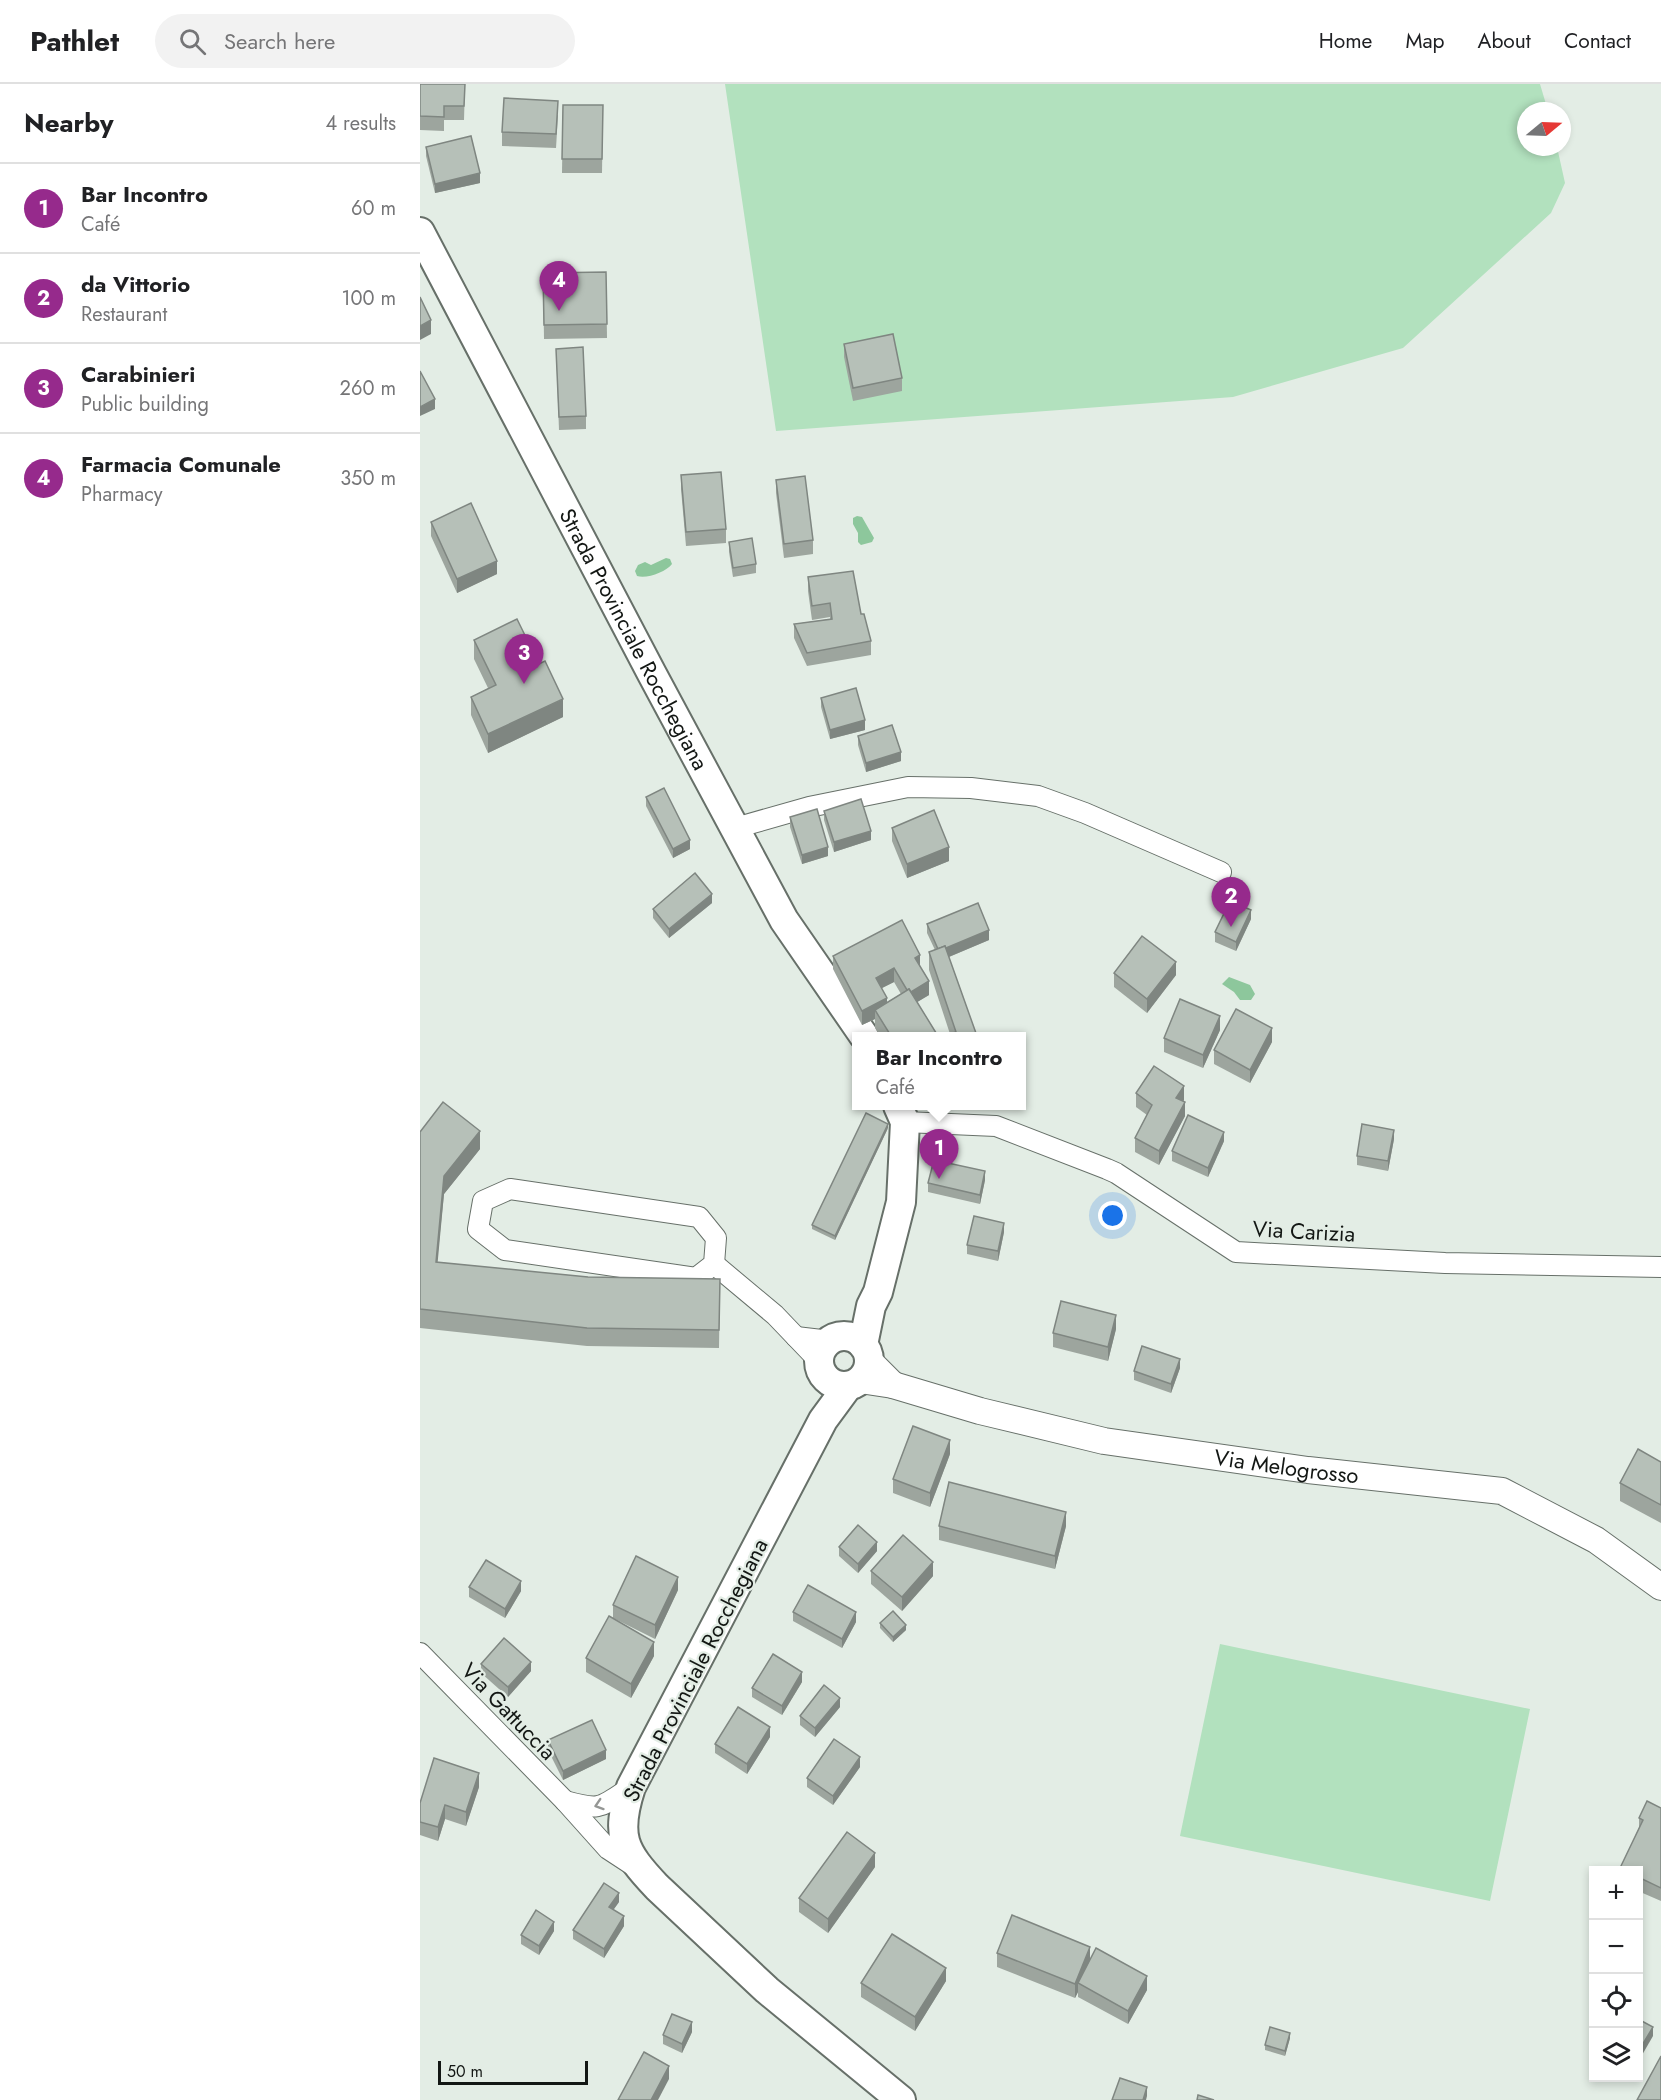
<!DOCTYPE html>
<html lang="en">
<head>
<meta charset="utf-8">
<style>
  body { margin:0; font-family:Jost,sans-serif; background:#f2f2f2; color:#202124 }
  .controls { position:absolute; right:18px; bottom:18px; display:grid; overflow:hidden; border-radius:0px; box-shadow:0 3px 9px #0003 }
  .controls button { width:54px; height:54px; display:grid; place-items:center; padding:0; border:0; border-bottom:2px solid #e0e0e0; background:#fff; color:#202124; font:30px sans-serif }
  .compass { position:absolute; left:1097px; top:18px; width:54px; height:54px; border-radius:50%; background:#fff; box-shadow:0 3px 9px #0003; rotate:71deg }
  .scale { position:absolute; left:18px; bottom:15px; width:150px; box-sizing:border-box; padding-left:6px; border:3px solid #131714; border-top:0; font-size:16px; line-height:21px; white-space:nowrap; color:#131714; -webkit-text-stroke:4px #e3ede5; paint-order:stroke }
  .you { position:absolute; left:693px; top:1132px; width:21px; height:21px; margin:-15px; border:4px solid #fff; border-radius:50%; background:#1a73e8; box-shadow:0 0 0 9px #1a73e833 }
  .badge { display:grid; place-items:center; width:39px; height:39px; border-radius:50%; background:#962a8c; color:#fff; font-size:20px; font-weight:700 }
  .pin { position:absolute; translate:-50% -50px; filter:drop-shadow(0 2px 3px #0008) }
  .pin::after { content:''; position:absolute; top:32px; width:21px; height:18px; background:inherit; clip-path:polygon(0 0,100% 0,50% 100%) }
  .popup { position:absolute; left:432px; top:948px; width:174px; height:78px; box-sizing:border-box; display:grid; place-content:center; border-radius:0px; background:#fff; filter:drop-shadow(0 2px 4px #0005); font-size:20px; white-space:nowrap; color:#757577 }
  .popup b { font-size:22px; color:#202124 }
  .popup::after { content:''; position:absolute; left:50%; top:100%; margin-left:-12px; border:12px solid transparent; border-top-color:#fff }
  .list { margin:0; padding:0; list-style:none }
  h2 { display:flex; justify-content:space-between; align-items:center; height:78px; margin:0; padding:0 24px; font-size:26px }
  h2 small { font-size:20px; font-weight:400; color:#757577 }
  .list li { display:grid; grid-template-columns:39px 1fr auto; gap:18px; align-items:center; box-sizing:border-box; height:90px; padding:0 24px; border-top:2px solid #e0e0e0 }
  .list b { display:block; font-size:22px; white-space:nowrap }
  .list p { margin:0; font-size:20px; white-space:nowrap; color:#757577 }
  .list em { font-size:20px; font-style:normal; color:#757577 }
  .icon { flex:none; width:33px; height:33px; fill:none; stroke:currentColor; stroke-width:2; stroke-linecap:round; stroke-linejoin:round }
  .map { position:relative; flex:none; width:1241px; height:2016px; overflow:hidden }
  header { display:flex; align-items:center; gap:36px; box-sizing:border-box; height:84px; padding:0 30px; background:#fff; border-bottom:2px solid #e0e0e0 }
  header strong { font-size:28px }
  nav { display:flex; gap:33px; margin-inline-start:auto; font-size:21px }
  .search { width:420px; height:54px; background:#f2f2f2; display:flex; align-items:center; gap:15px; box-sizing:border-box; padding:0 21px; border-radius:33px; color:#757577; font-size:22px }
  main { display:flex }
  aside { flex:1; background:#fff }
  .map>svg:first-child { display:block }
  .green { fill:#b2e1be }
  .water { fill:#8dc79c }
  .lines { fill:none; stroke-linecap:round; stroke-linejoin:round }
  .minor-casing { stroke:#677069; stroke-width:22 }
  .tertiary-casing { stroke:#677069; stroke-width:28 }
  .secondary-casing { stroke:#677069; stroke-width:32 }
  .minor { stroke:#fff; stroke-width:20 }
  .tertiary { stroke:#fff; stroke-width:26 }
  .secondary { stroke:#fff; stroke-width:28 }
  .wall { fill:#9da59e; fill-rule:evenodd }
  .shaded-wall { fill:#7f8681 }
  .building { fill:#b6c0b8; stroke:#7f8681; stroke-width:1.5 }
  .oneway { stroke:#959795 }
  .labels { text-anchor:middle; stroke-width:4.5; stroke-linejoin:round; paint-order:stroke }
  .street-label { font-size:22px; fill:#131714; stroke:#e3ede5 }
</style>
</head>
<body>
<header>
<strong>Pathlet</strong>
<div class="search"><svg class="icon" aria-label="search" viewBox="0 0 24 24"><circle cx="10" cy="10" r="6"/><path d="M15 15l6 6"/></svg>Search here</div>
<nav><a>Home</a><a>Map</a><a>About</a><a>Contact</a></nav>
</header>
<main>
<aside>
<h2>Nearby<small>4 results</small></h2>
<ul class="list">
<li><span class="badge">1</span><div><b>Bar Incontro</b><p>Café</p></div><em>60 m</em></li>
<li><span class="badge">2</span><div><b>da Vittorio</b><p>Restaurant</p></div><em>100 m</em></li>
<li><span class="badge">3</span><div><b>Carabinieri</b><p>Public building</p></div><em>260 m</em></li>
<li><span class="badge">4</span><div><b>Farmacia Comunale</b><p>Pharmacy</p></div><em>350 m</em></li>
</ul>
</aside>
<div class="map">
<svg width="1241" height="2016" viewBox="0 0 1241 2016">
  <rect width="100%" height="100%" fill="#e3ede5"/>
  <g class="green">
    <polygon points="305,0 1120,0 1128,27 1106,27 1106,63 1137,63 1145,99 1131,129 983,264 813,313 356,347"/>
    <polygon points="800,1560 1110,1625 1070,1817 760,1752"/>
  </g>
  <g class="water">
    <polygon points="437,432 442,433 454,454 452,458 441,461 438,458 438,449 433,440 433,434"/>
    <path d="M246,474l4,1 2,5c-6,8 -25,15 -35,12l-2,-5 3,-6 7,-3 6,3z"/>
    <polygon points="809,893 830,901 835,910 831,916 820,916 814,908 802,900"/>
  </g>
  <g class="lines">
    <g class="minor-casing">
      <g id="minor">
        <polyline points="315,744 389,723 488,703 551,704 618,712 665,729 801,788"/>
        <polyline points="485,1038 576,1042 687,1085 696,1089 816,1168 1025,1179 1241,1183"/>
        <polygon points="90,1105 279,1133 296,1154 294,1180 276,1194 85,1166 58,1145 63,1117"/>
        <polyline points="294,1180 355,1231 399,1277"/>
        <polyline points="376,1253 410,1257"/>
        <polyline points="0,1569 145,1717 188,1765 217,1784"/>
        <path d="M145,1717c36,10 35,7 66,-14"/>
      </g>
    </g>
    <g class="tertiary-casing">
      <g id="tertiary">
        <polyline points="449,1277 473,1301"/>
        <path id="s1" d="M440,1296l33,5 87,26 124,30 204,29 194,21 94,49 65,47"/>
      </g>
    </g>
    <g class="secondary-casing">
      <g id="secondary">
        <path id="s2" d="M0,148l232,442 132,246 80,116"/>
        <circle cx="424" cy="1277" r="25"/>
        <polyline points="443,1261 451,1222 458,1208 481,1118 485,1038 478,1022"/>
        <path d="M428,1302l-25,34 -192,367c-16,49 -8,64 26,100l110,103 134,110"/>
      </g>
    </g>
    <use href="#minor" class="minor"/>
    <use href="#tertiary" class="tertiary"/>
    <use href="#secondary" class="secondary"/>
  </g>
  <g class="wall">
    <polygon points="0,0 45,0 44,36 24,36 24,47 0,46"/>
    <polygon points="143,21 183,21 182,89 142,89"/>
    <polygon points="138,31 136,64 82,62 82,48"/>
    <polygon points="6,63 60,99 15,109 6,72"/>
    <polygon points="186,188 187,254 124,255 123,189"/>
    <polygon points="424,260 482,294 482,307 433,317 424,273"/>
    <polygon points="136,265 166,332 166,345 139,346"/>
    <polygon points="261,391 306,445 306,459 266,462 261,405"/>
    <polygon points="356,396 393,456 393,470 364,474 356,409"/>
    <polygon points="11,438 77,490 37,509 11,452"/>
    <polygon points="309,458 336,480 336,489 313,493 309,468"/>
    <polygon points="388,493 441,530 451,557 451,571 387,582 374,554 374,540 410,535 410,533 392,536 388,507"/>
    <polygon points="54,556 143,633 68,669 51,631 51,613 68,604 54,575"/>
    <polygon points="401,614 445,646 410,655 401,623"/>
    <polygon points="438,652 481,677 446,688 438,661"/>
    <polygon points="226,713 270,765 253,774 226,722"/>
    <polygon points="404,727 451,756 414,768 404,736"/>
    <polygon points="370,733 408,772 382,780 370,743"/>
    <polygon points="472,744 529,777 487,794 472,757"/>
    <polygon points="292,819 249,854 233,834 233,825"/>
    <polygon points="831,835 816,867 795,858 795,848"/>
    <polygon points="507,840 569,856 529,873 557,952 530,950 509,886 509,868 515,866 507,849"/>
    <path d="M413,872l87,10 9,29 -12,7 21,34h-58l-5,-8v-9l-13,6 -29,-56zM474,898l7,12 -14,8 -5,-14z"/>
    <polygon points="694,889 756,891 727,929 694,903"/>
    <polygon points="800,946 783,984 744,968 744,954"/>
    <polygon points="852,958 830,999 794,980 794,966"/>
    <polygon points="716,1009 764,1016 763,1017 765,1032 739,1081 715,1068 715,1054 727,1031 716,1023"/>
    <polygon points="468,1044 415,1156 392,1145 392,1141"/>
    <polygon points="0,1048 60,1065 24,1110 17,1178 168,1193 300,1195 299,1264 167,1262 0,1244"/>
    <polygon points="974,1055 968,1087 937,1081 937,1072"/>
    <polygon points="804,1057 788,1093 752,1077 752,1067"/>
    <polygon points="565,1096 560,1120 508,1108 508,1099"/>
    <polygon points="584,1148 578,1177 547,1170 547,1161"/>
    <polygon points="696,1245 688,1277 633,1263 633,1249"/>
    <polygon points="760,1284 751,1309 714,1296 714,1287"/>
    <polygon points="530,1370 510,1423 473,1409 473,1395"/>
    <polygon points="1241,1378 1241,1439 1200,1417 1200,1399"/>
    <polygon points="519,1442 646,1442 635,1485 519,1456"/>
    <polygon points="419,1463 457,1467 438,1489 419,1472"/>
    <polygon points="451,1487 513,1492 482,1527 451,1500"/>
    <polygon points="49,1503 101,1507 85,1534 49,1513"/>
    <polygon points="258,1506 235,1555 193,1534 193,1521"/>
    <polygon points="373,1528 436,1538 422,1564 373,1537"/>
    <polygon points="460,1539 486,1546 473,1558 460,1544"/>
    <polygon points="234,1572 211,1614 166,1588 166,1574"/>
    <polygon points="61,1580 111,1587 88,1613 61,1589"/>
    <polygon points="382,1598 362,1631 332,1613 332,1604"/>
    <polygon points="420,1623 395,1653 380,1641 380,1632"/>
    <polygon points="350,1653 327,1690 295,1669 295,1660"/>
    <polygon points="128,1656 186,1675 143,1696 128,1666"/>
    <polygon points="440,1683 413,1721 387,1703 387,1694"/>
    <polygon points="59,1703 46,1742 25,1735 18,1757 0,1751 0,1719"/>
    <polygon points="1241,1724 1241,1817 1218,1807 1218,1786 1200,1786 1200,1784 1219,1744 1219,1734"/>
    <polygon points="455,1783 408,1849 379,1828 379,1814"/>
    <polygon points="199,1818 193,1826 204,1842 184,1874 153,1855 153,1846"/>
    <polygon points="134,1847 119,1871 101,1860 101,1851"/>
    <polygon points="577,1869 670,1876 727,1906 708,1940 658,1913 658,1908 655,1914 577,1883"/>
    <polygon points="526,1897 495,1947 441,1913 441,1899"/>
    <polygon points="272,1948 262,1969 243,1960 243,1951"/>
    <polygon points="870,1954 865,1972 845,1966 845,1961"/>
  </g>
  <g class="shaded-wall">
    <polygon points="60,89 60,99 15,109 15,100"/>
    <polygon points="11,236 11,250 0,256 0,242"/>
    <polygon points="15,315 15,325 0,332 0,323"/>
    <polygon points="77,477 77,490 37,509 37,495"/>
    <polygon points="143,615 143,633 68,669 68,650"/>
    <polygon points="445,636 445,646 410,655 410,646"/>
    <polygon points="481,668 481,677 446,688 446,679"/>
    <polygon points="451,747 451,756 414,768 414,758"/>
    <polygon points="270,756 270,765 253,774 253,765"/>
    <polygon points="408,763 408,772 382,780 382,771"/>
    <polygon points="529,763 529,777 487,794 487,780"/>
    <polygon points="292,810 292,819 249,854 249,845"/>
    <polygon points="831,826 831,835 816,867 816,858"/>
    <polygon points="569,846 569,856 519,877 519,867"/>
    <polygon points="500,871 500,885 495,874"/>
    <polygon points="756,878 756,891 727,929 727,915"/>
    <polygon points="474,884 474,898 456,907 456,894"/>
    <polygon points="509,897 509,911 489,923 489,909"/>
    <polygon points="467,914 467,928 455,926 455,935 442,941 442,927"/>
    <polygon points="800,932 800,946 783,984 783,971"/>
    <polygon points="852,944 852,958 830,999 830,986"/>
    <polygon points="764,1002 764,1016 756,1028 756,1014"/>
    <polygon points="765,1018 765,1032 739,1081 739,1067"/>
    <polygon points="468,1040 468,1044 415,1156 415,1152"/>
    <polygon points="974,1046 974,1055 968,1087 968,1077"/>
    <polygon points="60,1047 60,1065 24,1110 16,1196 16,1178 24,1092"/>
    <polygon points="804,1048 804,1057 788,1093 788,1084"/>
    <polygon points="565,1087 565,1096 560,1120 560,1111"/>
    <polygon points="584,1139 584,1148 578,1177 578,1167"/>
    <polygon points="696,1231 696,1245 688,1277 688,1263"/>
    <polygon points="760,1275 760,1284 751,1309 751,1300"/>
    <polygon points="530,1356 530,1370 510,1423 510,1409"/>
    <polygon points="646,1428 646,1442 635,1485 635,1472"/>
    <polygon points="457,1458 457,1467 438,1489 438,1480"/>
    <polygon points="513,1478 513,1492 482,1527 482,1513"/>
    <polygon points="258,1493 258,1506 235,1555 235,1541"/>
    <polygon points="101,1497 101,1507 85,1534 85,1525"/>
    <polygon points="436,1528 436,1538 422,1564 422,1555"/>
    <polygon points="486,1541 486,1546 473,1558 473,1553"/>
    <polygon points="234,1558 234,1572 211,1614 211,1600"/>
    <polygon points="111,1578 111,1587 88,1613 88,1603"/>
    <polygon points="382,1588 382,1598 362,1631 362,1622"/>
    <polygon points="420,1614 420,1623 395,1653 395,1644"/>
    <polygon points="350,1643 350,1653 327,1690 327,1680"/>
    <polygon points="186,1666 186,1675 143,1696 143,1687"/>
    <polygon points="440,1673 440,1683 413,1721 413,1712"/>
    <polygon points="59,1689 59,1703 46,1742 46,1728"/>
    <polygon points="25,1721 25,1735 18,1757 18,1743"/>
    <polygon points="455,1769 455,1783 408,1849 408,1835"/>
    <polygon points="199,1809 199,1818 189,1832 189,1823"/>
    <polygon points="204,1832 204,1842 184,1874 184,1865"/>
    <polygon points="134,1838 134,1847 119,1871 119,1862"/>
    <polygon points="670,1863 670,1877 658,1899 658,1908 655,1914 655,1900"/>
    <polygon points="526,1884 526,1897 495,1947 495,1933"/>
    <polygon points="727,1892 727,1906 708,1940 708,1927"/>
    <polygon points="272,1938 272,1948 262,1969 262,1960"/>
    <polygon points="1233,1943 1233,1952 1218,1978 1218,1968"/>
    <polygon points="870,1949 870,1954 865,1972 865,1967"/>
    <polygon points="249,1982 249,1995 238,2016 231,2016"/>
    <polygon points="727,2003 727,2012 726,2016 723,2016"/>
  </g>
  <g class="building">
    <polygon points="0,0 45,0 44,22 24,22 24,33 0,32"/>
    <polygon points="84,14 138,17 136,50 82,48"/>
    <polygon points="143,21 183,21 182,75 142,75"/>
    <polygon points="51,52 60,89 15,100 6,63"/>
    <polygon points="186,188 187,240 124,241 123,189"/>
    <polygon points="0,213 11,236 0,242"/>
    <polygon points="473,250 482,294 433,304 424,260"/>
    <polygon points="163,263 166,332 139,333 136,265"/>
    <polygon points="0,287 15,315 0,323"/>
    <polygon points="301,388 306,445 266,448 261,391"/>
    <polygon points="385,392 393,456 364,460 356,396"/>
    <polygon points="51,419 77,477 37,495 11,438"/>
    <polygon points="332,454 336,480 313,484 309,458"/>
    <polygon points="433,487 441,530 444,530 451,557 387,569 374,540 412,535 410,519 392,522 388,493"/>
    <polygon points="97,535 119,580 125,577 143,615 68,650 51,613 76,601 54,556"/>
    <polygon points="436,604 445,636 410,646 401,614"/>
    <polygon points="472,641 481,668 446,679 438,652"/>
    <polygon points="244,704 270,756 253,765 226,713"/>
    <polygon points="441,715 451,747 414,758 404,727"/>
    <polygon points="397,725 408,763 382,771 370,733"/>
    <polygon points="514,726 529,763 487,780 472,744"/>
    <polygon points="275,789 292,810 249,845 233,825"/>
    <polygon points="810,817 831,826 816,858 795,848"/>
    <polygon points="558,819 569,846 526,864 525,862 518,865 507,840"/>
    <polygon points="482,836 500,871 495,874 509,897 491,908 489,905 487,906 474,884 456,894 467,914 442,927 413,872"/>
    <polygon points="722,852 756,878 727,915 694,889"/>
    <polygon points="525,862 557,952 523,952 536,948 509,868"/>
    <polygon points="489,905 518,952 471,952 455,926"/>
    <polygon points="760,915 800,932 783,971 744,954"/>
    <polygon points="816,925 852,944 830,986 794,966"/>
    <polygon points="734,982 764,1002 756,1014 765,1018 739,1067 715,1054 732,1021 716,1009"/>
    <polygon points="23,1018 60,1047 24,1092 16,1178 168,1193 300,1195 299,1246 167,1244 0,1225 0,1048"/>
    <polygon points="446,1029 468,1040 415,1152 392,1141"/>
    <polygon points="768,1031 804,1048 788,1084 752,1067"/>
    <polygon points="942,1040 974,1046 968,1077 937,1072"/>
    <polygon points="514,1076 565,1087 560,1111 508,1099"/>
    <polygon points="554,1132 584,1139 578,1167 547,1161"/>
    <polygon points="641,1217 696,1231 688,1263 633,1249"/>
    <polygon points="722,1262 760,1275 751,1300 714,1287"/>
    <polygon points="493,1342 530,1356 510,1409 473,1395"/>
    <polygon points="1218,1365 1241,1378 1241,1421 1200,1399"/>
    <polygon points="529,1398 646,1428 635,1472 519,1442"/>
    <polygon points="438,1441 457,1458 438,1480 419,1463"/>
    <polygon points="483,1451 513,1478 482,1513 451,1487"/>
    <polygon points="216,1472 258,1493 235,1541 193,1521"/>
    <polygon points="66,1476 101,1497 85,1525 49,1503"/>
    <polygon points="388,1501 436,1528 422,1555 373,1528"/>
    <polygon points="473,1527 486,1541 473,1553 460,1539"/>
    <polygon points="189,1532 234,1558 211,1600 166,1574"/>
    <polygon points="84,1554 111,1578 88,1603 61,1580"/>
    <polygon points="353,1570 382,1588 362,1622 332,1604"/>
    <polygon points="404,1601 420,1614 395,1644 380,1632"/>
    <polygon points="318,1623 350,1643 327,1680 295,1660"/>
    <polygon points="172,1636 186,1666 143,1687 128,1656"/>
    <polygon points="414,1655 440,1673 413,1712 387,1694"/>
    <polygon points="14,1674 59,1689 46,1728 25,1721 18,1743 0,1738 0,1719"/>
    <polygon points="1227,1717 1241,1724 1241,1804 1218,1793 1218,1786 1205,1786 1200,1784 1223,1736 1219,1734"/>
    <polygon points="427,1748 455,1769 408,1835 379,1814"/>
    <polygon points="184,1799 199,1809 189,1823 204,1832 184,1865 153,1846"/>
    <polygon points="116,1826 134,1838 119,1862 101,1851"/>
    <polygon points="592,1831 670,1863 655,1900 577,1869"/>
    <polygon points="472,1850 526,1884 495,1933 441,1899"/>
    <polygon points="676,1864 727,1892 708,1927 658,1899"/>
    <polygon points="252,1930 272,1938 262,1960 243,1951"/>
    <polygon points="1218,1935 1233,1943 1218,1968"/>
    <polygon points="850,1943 870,1949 865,1967 845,1961"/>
    <polygon points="224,1968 249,1982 231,2016 198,2016"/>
    <polygon points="1241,1972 1241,2016 1217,2016"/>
    <polygon points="700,1994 727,2003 723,2016 692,2016"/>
    <polygon points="778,2011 794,2016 777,2016"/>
  </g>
  <defs><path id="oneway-chevron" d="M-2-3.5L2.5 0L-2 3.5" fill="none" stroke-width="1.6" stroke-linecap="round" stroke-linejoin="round" transform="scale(1.5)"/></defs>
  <use class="oneway" href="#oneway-chevron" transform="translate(179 1721) rotate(162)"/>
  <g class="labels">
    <g class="street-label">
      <text dy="8" stroke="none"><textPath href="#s2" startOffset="460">Strada Provinciale Rocchegiana</textPath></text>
      <text transform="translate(884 1147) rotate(3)" y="8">Via Carizia</text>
      <text dy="8" stroke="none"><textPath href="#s1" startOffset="436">Via Melogrosso</textPath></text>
      <text transform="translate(275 1586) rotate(-63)" y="8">Strada Provinciale Rocchegiana</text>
      <text transform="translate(89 1627) rotate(46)" y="8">Via Gattuccia</text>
    </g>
  </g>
</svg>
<div class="controls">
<button>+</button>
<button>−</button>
<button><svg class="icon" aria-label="locate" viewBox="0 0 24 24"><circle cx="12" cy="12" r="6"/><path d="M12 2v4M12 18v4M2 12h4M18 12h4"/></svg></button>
<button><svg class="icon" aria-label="layers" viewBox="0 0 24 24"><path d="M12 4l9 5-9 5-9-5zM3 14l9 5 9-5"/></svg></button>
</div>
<svg class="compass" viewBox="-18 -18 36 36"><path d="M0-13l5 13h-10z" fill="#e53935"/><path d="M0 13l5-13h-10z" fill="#757577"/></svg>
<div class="scale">50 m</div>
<div class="you"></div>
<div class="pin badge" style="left:519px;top:1095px">1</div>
<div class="popup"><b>Bar Incontro</b>Café</div>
<div class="pin badge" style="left:811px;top:843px">2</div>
<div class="pin badge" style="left:104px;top:600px">3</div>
<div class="pin badge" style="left:139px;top:227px">4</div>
</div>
</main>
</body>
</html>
